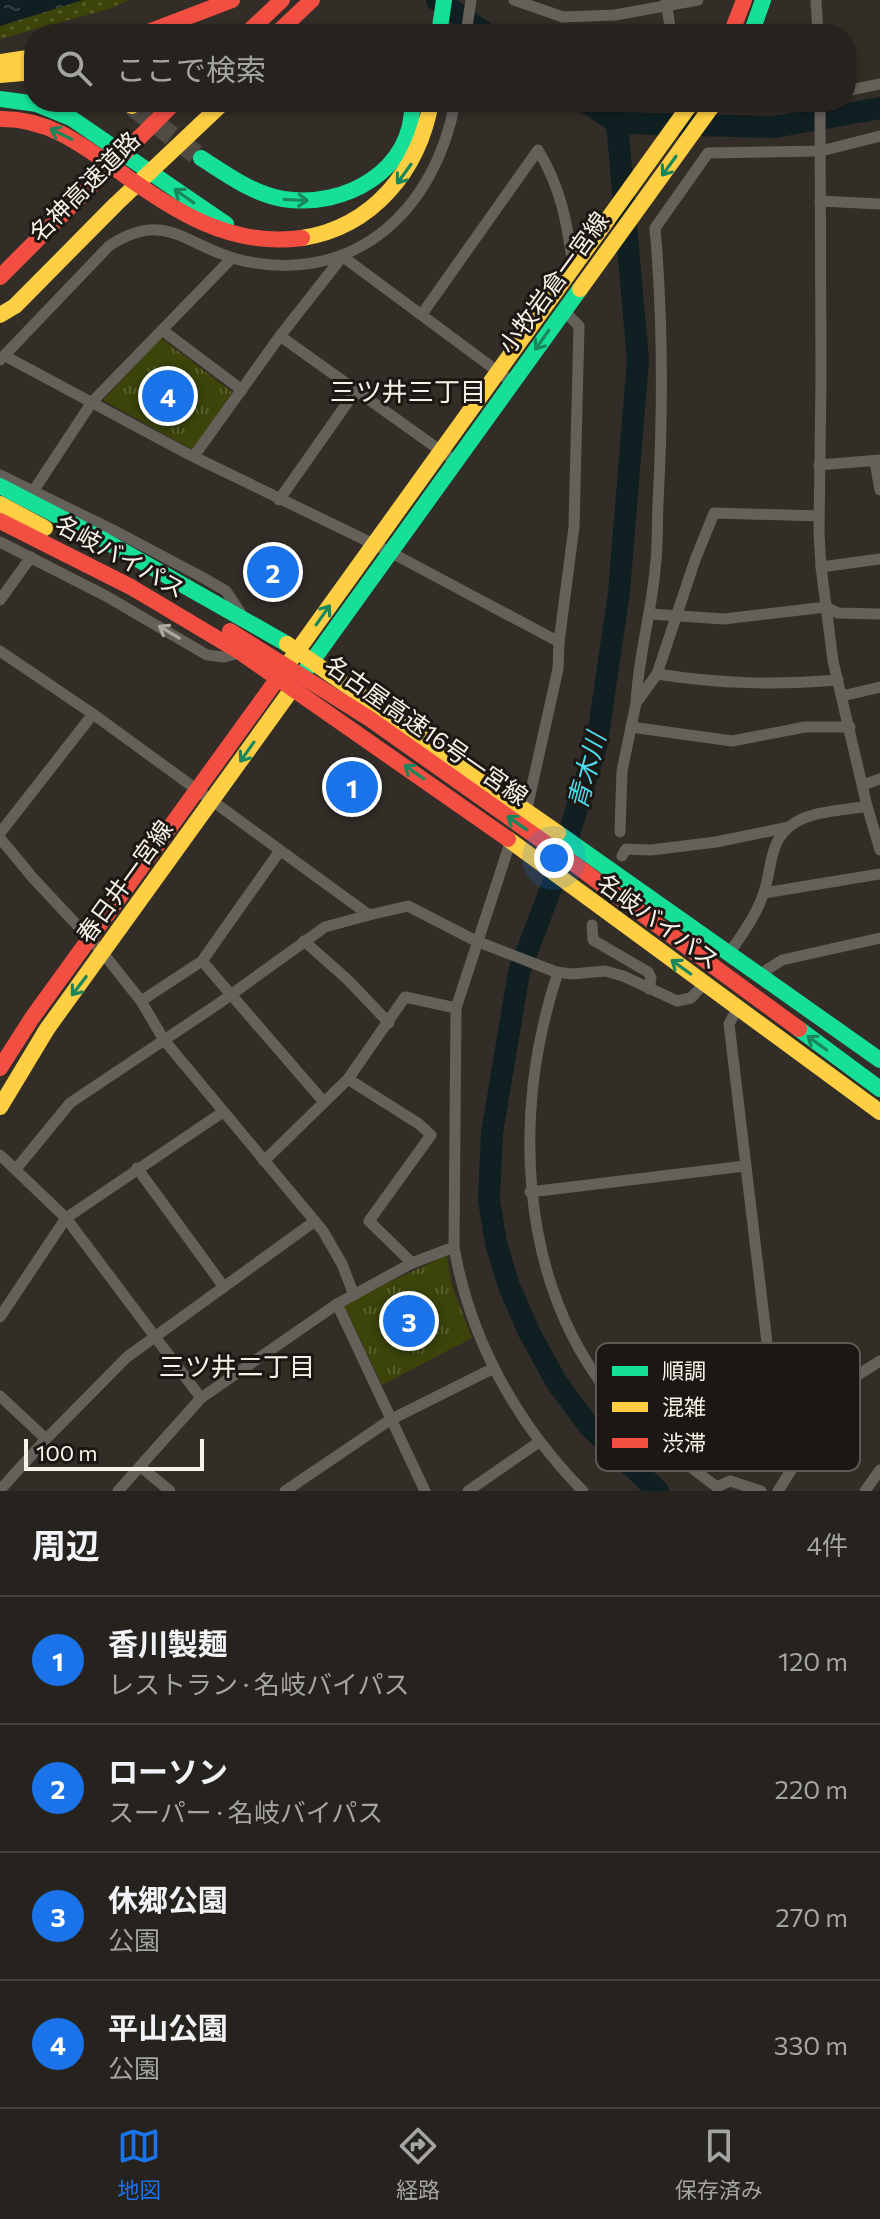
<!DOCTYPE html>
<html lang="ja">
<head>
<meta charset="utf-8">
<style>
  body { margin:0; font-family:Commissioner,"Noto Sans JP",sans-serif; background:#2e2a26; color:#f1f3f6 }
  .scale { position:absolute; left:24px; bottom:20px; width:180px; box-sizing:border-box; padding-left:8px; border:4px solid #f7f1e9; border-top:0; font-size:22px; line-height:28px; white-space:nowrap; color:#f7f1e9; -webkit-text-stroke:6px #1c1712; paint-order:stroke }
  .you { position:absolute; left:554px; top:858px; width:28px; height:28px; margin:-20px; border:6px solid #fff; border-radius:50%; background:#1a73e8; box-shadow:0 0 0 12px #1a73e833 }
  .badge { display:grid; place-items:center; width:52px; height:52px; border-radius:50%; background:#1a73e8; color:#fff; font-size:26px; font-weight:700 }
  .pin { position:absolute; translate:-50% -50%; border:4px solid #fff; box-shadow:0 2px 8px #0006 }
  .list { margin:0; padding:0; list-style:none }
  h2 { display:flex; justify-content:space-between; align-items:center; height:104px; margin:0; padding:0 32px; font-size:34px }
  h2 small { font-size:26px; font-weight:400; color:#a4a4a4 }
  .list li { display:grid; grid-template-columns:52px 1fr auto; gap:24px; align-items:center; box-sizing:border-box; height:128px; padding:0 32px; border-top:2px solid #423f3b }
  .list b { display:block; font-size:30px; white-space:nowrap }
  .list p { margin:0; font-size:26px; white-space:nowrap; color:#a4a4a4 }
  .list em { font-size:26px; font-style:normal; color:#a4a4a4 }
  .icon { flex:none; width:44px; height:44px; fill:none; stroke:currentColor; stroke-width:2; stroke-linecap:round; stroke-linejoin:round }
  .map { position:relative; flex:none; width:880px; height:1491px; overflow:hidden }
  .search { position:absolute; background:#26221d; box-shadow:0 2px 6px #0004; left:24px; right:24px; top:24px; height:88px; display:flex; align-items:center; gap:20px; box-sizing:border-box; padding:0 28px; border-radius:32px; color:#a4a4a4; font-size:30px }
  .sheet { height:616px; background:#26221d }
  nav { display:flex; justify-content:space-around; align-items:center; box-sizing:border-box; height:112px; border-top:2px solid #423f3b; background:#26221d; font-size:22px; color:#a4a4a4 }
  nav a { display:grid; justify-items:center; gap:4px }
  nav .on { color:#1a73e8 }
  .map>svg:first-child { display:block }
  .grass { fill:url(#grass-dots) }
  .park { fill:url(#park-tufts) }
  .water { fill:url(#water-ripples) }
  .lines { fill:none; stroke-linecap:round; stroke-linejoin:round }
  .river { stroke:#102022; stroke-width:22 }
  .highway-tunnel { stroke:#504a44; stroke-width:20; stroke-dasharray:20 10; stroke-linecap:butt }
  .street { stroke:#64605a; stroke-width:11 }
  .fast { stroke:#16e098; stroke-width:16 }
  .slow { stroke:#ffcf43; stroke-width:16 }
  .jam { stroke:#f24e42; stroke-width:16 }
  .oneway { stroke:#19865c }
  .oneway2 { stroke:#aea8a2 }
  .labels { text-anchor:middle; stroke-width:6; stroke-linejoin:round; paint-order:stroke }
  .street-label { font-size:24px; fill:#f7f1e9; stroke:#1c1712 }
  .neighbourhood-label { font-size:26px; fill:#f7f1e9; stroke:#1c1712 }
  .water-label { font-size:26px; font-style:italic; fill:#4edaee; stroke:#1c1712 }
  .key { fill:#1c1712; stroke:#5e5852; stroke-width:2 }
  .key-label { font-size:22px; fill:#f7f1e9 }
</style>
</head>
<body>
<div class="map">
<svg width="880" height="1491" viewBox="0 0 880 1491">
  <defs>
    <pattern id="grass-dots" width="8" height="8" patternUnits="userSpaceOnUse" patternTransform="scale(2)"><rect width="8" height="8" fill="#3c440a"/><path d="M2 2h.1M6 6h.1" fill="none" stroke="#595f2e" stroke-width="1.8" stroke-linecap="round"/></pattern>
    <pattern id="park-tufts" width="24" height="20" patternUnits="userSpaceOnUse" patternTransform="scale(2)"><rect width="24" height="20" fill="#3c440a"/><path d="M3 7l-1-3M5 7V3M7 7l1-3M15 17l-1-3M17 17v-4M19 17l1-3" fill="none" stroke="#595f2e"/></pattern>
    <pattern id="water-ripples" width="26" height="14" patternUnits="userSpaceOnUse" patternTransform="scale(2)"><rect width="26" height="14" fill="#102022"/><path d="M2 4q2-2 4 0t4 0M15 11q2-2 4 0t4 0" fill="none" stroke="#344142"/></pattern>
  </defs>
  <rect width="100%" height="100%" fill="#332d27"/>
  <polygon class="grass" points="83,0 129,0 112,8 0,39 0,26"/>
  <g class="park">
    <polygon points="161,338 232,392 193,450 103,400"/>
    <polygon points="447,1255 451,1283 472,1338 382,1385 343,1304"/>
  </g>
  <polygon class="water" points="0,0 83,0 0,26"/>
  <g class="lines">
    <g class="river">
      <polyline points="437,0 487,34"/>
      <polyline points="586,102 617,123 638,360 619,592 597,743 558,870 519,972 492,1133 489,1200 496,1243 509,1286 529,1332 557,1383 589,1426 658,1491"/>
      <polyline points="617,123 775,127 880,108"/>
    </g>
    <polyline class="highway-tunnel" points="132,106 201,158"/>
    <g class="street">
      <polyline points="514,0 563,17 615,15 698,0"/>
      <polyline points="666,0 671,34"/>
      <polyline points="816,0 818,34"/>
      <polyline points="466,34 471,0"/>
      <polyline points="846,91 880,84"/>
      <polyline points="820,102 821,378 819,534 821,567 833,661 867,806 880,850"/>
      <polyline points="820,201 880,204"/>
      <polyline points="342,256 512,382"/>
      <path d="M422,314l116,-164c23,38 29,72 35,116"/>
      <polyline points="162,330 242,390"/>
      <polyline points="280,336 455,461"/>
      <polyline points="5,356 186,453 390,552 559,642 558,669 528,804"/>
      <path d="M0,360l109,-114c59,-39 78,3 135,15 113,24 192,-53 211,-159"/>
      <polyline points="194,456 280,336 342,257"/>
      <polyline points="875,462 880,490"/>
      <polyline points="819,465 880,460"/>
      <polyline points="0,475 117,532 200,576 226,591 240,612"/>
      <polyline points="34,490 92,402 232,258"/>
      <polyline points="279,500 357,389"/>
      <polyline points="0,542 106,596 207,655 224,657 239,653"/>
      <polyline points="821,567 880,559"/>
      <polyline points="0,600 31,557"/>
      <polyline points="650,614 724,619 826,607 838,613 880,614"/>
      <polyline points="559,642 574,527 579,326 563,310"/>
      <polyline points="0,651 93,714 369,915 408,906 476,941 556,972 572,974 605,971 623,976 677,1001 691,998 704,984"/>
      <path d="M657,674c64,10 117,11 181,6"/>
      <polyline points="842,696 880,687"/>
      <path d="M636,703c2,-45 15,-88 19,-133 3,-22 2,-45 3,-67 5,-92 5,-184 -3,-275l53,-75 113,-2 59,-15"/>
      <polyline points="631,727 732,741 805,727 850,727"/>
      <polyline points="863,785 880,779"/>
      <polyline points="620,832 622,771 636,703 657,674 695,560 714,513 819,516"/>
      <polyline points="0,833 93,714"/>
      <polyline points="0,838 33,878 103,953 141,1001 164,1040 323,1231 342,1264 354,1295"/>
      <path d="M510,843l-54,165 -2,239c16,93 63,177 129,244"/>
      <polyline points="622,856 626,849 651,850 716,842 789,827"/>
      <polyline points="764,893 880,874"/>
      <polyline points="592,925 593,940 648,972 651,978 649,989"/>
      <polyline points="304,941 348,980 389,1023"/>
      <path d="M732,949c12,-17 24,-34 31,-54 9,-23 5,-51 26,-68 20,-17 54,-16 78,-21"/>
      <polyline points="202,961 323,1101"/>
      <polyline points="765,971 782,960 880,938"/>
      <path d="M558,972c-45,137 -41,302 49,419 30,38 72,67 110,96l13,-6 31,10"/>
      <polyline points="141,1001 202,961 279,852"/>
      <polyline points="348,1079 419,1124 431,1135 369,1221 412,1263"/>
      <polyline points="0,1155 66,1218 201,1398"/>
      <polyline points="264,1161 348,1079 405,997 456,1008"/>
      <polyline points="137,1168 224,1287"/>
      <polyline points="16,1169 70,1103 218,1004 325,927 369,915"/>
      <polyline points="530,1192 745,1166"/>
      <polyline points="337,1304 425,1491"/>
      <polyline points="0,1317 66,1218 223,1112"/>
      <polyline points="0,1396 46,1439"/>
      <polyline points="733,1442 776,1418 729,1024 737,1009"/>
      <polyline points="141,1467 170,1491"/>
      <polyline points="0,1490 46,1439 127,1357 315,1221"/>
      <polyline points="118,1491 201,1398 337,1304 412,1263 454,1247"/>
      <polyline points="285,1491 390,1420 494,1368"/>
      <polyline points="468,1491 539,1442"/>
      <polyline points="778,1491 847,1382 880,1361"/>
      <polyline points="865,1491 880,1470"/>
    </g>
    <g class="fast">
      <polyline points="439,34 444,0"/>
      <polyline points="751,34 763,0"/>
      <polyline points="0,99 37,104 71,118 226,224"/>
      <path d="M201,158c25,16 52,36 82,41 61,10 132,-29 129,-97"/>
      <polyline points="0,486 100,538 287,644"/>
      <polyline points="305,671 580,289"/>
      <polyline points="558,833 880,1060"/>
      <polyline points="799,1029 880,1089"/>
    </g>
    <g class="slow">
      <polyline points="0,62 34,57"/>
      <polyline points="0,75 34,72"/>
      <polyline points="125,102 132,106"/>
      <path d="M302,238c71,-11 117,-68 129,-136"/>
      <polyline points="580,289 715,102"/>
      <polyline points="0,315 15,306 116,204 224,102"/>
      <polyline points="0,504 45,528"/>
      <polyline points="287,644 558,833"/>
      <polyline points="290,661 692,102"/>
      <polyline points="508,839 880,1112"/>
      <polyline points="0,1107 47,1029 292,689"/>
    </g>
    <g class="jam">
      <polyline points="143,34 232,0"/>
      <polyline points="246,34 282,0"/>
      <polyline points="276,34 312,0"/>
      <polyline points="731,34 744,0"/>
      <path d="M0,119c46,-1 80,24 116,50 56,41 114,79 186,69"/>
      <polyline points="0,277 175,102"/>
      <polyline points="0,521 131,587 240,652 508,839"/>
      <polyline points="230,631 370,719 551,847 799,1029"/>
      <polyline points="0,1068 32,1018 278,678"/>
    </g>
  </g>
  <defs><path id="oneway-shaft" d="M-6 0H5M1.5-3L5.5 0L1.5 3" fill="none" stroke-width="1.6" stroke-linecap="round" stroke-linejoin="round" transform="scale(2)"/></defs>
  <g class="oneway">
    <use href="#oneway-shaft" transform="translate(61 134) rotate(-154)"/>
    <use href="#oneway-shaft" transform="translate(669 166) rotate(126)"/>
    <use href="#oneway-shaft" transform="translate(404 174) rotate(126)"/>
    <use href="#oneway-shaft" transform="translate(184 196) rotate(-145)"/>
    <use href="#oneway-shaft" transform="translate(296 200) rotate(3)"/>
    <use href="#oneway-shaft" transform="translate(542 340) rotate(125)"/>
    <use href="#oneway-shaft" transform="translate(323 615) rotate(-55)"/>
    <use href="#oneway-shaft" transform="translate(247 752) rotate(125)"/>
    <use href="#oneway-shaft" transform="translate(414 772) rotate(-145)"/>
    <use href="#oneway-shaft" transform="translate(517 823) rotate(-145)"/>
    <use href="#oneway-shaft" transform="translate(681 967) rotate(-144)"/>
    <use href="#oneway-shaft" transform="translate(79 986) rotate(127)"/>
    <use href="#oneway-shaft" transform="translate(817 1043) rotate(-144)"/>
  </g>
  <use class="oneway2" href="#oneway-shaft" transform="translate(169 632) rotate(-149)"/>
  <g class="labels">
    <g class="street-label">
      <text transform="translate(85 187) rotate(-45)" y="8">名神高速道路</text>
      <text transform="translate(554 283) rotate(-54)" y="8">小牧岩倉一宮線</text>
      <text transform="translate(120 557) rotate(29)" y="8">名岐バイパス</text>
      <text transform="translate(426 731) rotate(35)" y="8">名古屋高速16号一宮線</text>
      <text transform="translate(125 882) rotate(-54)" y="8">春日井一宮線</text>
      <text transform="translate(658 922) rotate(36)" y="8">名岐バイパス</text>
    </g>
    <g class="neighbourhood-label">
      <text x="408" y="401">三ツ井三丁目</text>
      <text x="237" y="1376">三ツ井二丁目</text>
    </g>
    <g class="water-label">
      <text transform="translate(587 771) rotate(-75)" y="9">青木川</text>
    </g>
  </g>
  <rect x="596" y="1343" width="264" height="128" rx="12" class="key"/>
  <rect x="612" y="1366" width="36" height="10" fill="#16e098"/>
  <rect x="612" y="1402" width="36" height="10" fill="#ffcf43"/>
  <rect x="612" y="1438" width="36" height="10" fill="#f24e42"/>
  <g class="key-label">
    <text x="662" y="1379">順調</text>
    <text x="662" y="1415">混雑</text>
    <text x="662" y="1451">渋滞</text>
  </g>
</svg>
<div class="scale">100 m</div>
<div class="you"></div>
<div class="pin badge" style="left:352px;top:787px">1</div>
<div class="pin badge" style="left:273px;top:572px">2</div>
<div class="pin badge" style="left:409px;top:1321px">3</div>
<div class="pin badge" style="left:168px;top:396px">4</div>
<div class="search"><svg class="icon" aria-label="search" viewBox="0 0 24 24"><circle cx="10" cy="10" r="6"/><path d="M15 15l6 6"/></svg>ここで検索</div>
</div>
<section class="sheet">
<h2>周辺<small>4件</small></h2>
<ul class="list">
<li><span class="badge">1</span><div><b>香川製麺</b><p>レストラン · 名岐バイパス</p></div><em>120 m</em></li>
<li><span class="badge">2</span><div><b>ローソン</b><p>スーパー · 名岐バイパス</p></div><em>220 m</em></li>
<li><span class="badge">3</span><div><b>休郷公園</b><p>公園</p></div><em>270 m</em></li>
<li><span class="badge">4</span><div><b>平山公園</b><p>公園</p></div><em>330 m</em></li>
</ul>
</section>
<nav>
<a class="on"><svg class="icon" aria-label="map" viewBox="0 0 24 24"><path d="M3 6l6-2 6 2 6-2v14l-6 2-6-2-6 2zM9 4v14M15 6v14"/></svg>地図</a>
<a><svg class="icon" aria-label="directions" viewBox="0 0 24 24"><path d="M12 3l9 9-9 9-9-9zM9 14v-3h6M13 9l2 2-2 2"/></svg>経路</a>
<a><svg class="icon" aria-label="saved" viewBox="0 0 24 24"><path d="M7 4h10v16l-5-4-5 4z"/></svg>保存済み</a>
</nav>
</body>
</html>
